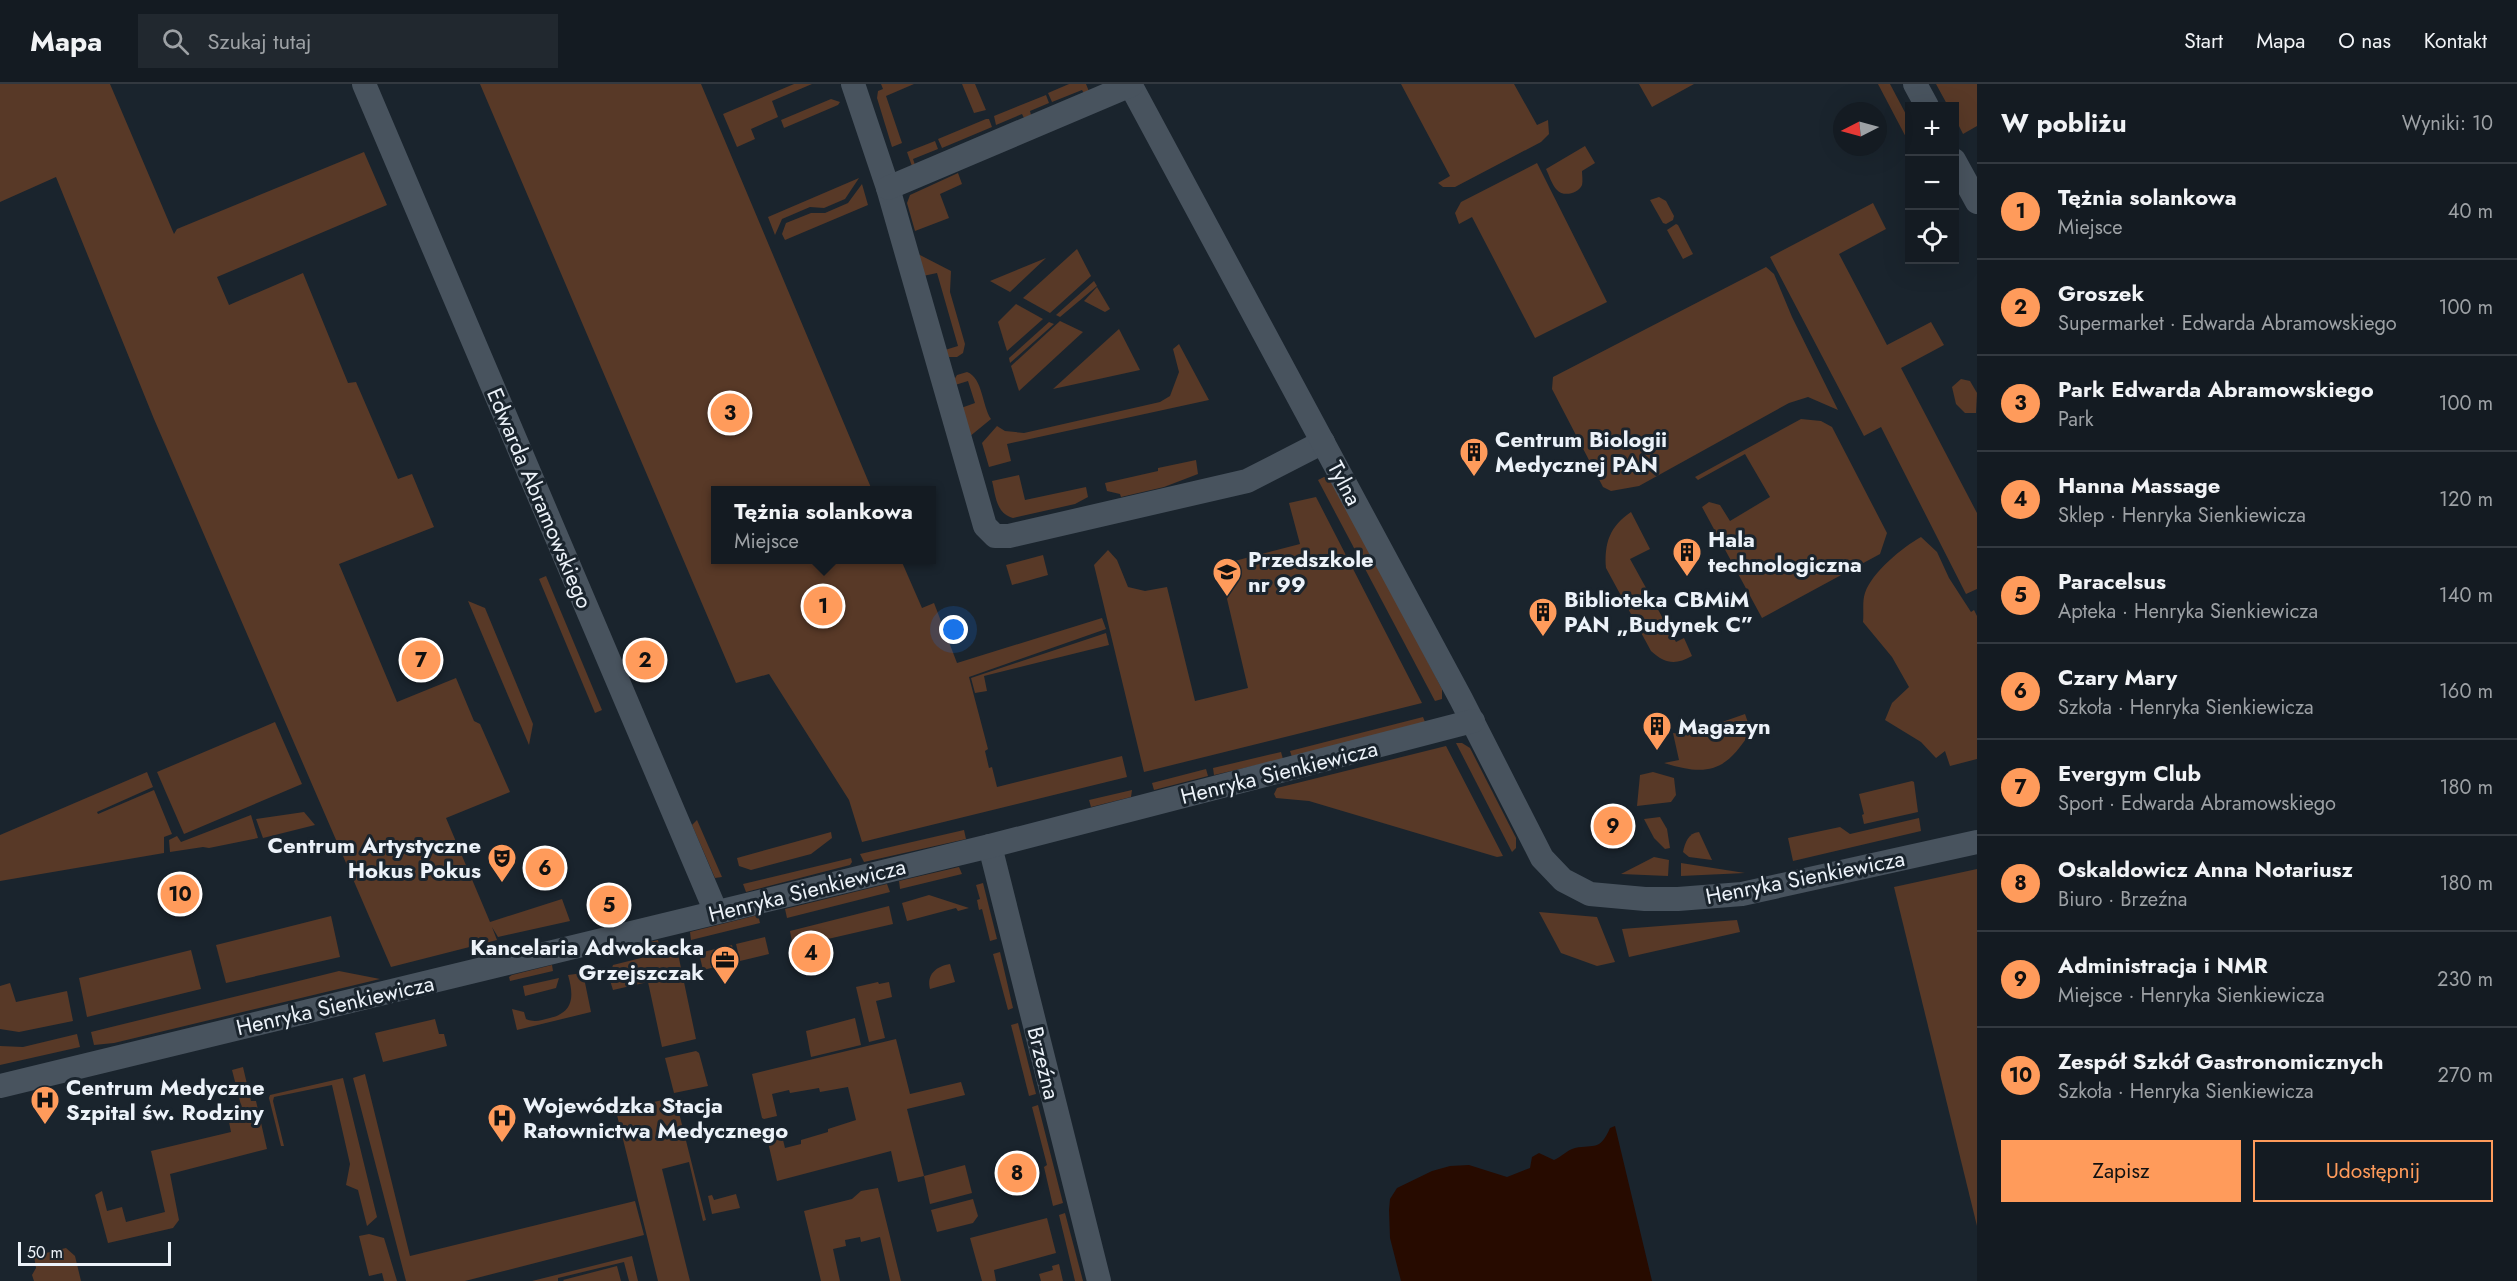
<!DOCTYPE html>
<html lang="pl">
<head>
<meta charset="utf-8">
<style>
  body { margin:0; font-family:Jost,sans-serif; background:#21282f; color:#f1f3f6 }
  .controls { position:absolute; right:18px; top:18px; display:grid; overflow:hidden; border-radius:0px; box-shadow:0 6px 24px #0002 }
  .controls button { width:54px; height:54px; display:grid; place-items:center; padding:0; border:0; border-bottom:2px solid #333940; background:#141b22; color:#f1f3f6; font:30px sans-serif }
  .compass { position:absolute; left:1833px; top:18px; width:54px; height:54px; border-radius:50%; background:#141b22; box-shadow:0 6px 24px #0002; rotate:264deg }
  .scale { position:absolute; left:18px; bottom:15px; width:153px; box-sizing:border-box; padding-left:6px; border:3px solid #ecf2f9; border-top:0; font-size:16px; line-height:21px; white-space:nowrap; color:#ecf2f9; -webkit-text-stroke:4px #1a242d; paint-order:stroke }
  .you { position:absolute; left:954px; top:546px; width:21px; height:21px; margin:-15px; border:4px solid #fff; border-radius:50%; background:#1a73e8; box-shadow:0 0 0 9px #1a73e833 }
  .badge { display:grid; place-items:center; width:39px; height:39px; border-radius:50%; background:#ff9b5b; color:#111; font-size:20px; font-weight:700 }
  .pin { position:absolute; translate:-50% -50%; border:3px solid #fff; box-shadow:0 2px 6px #0006 }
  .popup { position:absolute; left:711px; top:402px; width:225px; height:78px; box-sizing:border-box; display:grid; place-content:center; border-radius:0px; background:#141b22; filter:drop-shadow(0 2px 4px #0005); font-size:20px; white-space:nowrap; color:#9da1a5 }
  .popup b { font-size:22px; color:#f1f3f6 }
  .popup::after { content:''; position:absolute; left:50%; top:100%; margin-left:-12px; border:12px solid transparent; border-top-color:#141b22 }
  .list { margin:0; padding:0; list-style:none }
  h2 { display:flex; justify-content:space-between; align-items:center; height:78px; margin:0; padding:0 24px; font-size:26px }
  h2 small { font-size:20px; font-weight:400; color:#9da1a5 }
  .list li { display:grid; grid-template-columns:39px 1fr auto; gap:18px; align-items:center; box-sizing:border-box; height:96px; padding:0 24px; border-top:2px solid #333940 }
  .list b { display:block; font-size:22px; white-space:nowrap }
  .list p { margin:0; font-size:20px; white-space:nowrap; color:#9da1a5 }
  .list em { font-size:20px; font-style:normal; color:#9da1a5 }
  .actions { display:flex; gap:12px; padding:18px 24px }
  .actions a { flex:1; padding:14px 0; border:2px solid #ff9b5b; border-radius:0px; text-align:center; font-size:21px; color:#ff9b5b }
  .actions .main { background:#ff9b5b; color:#111 }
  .icon { flex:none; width:33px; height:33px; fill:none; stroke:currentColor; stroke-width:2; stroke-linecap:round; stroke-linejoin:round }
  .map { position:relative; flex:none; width:1977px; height:1197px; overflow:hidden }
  header { display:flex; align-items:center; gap:36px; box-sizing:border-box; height:84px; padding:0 30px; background:#141b22; border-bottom:2px solid #333940 }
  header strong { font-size:28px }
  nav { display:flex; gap:33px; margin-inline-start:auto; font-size:21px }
  .search { width:420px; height:54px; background:#21282f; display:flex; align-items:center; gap:15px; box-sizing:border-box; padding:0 21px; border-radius:0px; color:#9da1a5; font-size:22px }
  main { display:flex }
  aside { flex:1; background:#141b22 }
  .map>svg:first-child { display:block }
  .green { fill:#583927 }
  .water { fill:#270b00 }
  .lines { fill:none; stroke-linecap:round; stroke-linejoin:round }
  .minor { stroke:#48535e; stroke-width:24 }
  .labels { text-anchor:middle; stroke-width:6; stroke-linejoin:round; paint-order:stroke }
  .poi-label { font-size:22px; font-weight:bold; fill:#ecf2f9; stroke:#1a242d; text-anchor:start }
  .street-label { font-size:22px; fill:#ecf2f9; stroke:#1a242d }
</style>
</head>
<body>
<header>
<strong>Mapa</strong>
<div class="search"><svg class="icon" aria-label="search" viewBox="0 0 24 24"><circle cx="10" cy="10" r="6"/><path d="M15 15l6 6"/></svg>Szukaj tutaj</div>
<nav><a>Start</a><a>Mapa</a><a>O nas</a><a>Kontakt</a></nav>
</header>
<main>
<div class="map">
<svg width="1977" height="1197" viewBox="0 0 1977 1197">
  <rect width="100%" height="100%" fill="#1a242d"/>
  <g class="green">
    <polygon points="0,0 110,0 174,150 177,145 364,68 387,121 217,193 229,221 303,189 348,299 356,298 398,395 412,390 434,443 339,480 397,618 456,594 474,637 480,640 510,708 446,734 490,838 562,815 570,837 498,853 492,843 497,856 391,883 154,335 56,93 0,118"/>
    <polygon points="480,0 701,0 872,406 715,406 715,476 901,476 922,524 934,519 957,579 1102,534 1106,545 969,593 988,665 985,667 989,684 992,683 997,703 1122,672 1127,693 862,758 849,716 769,590 736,599"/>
    <polygon points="794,0 812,0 772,17 778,33 751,45 755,55 737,63 723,30"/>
    <polygon points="881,0 914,0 886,12 902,59 892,63 877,14 878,7 883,5"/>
    <polygon points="962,0 975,0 986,26 974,29"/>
    <polygon points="1069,0 1086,0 1090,10 1085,11 1082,6 1052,18 1048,9"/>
    <polygon points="1401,0 1514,0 1537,41 1548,36 1549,50 1541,58 1455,103 1443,103 1438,99 1450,92"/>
    <polygon points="1639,0 1694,0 1652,23"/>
    <polygon points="1878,0 1890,0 1909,36 1909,59"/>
    <polygon points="1936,0 1977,0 1977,42 1963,50 1955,34 1954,22 1948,22"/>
    <polygon points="1046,11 1049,19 1030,27 1032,35 1026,38 1022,30 996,41 994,32"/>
    <polygon points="831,15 840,18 838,21 784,44 781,36"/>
    <polygon points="986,35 989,35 992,43 942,64 938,55"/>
    <polygon points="935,57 938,65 913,75 916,84 913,85 907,68"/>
    <path d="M1585,62l10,17 -13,8c0,4 1,10 0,14 -4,9 -19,12 -25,5 -5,-5 -8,-15 -11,-21z"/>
    <polygon points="1537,79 1607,218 1535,254 1472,133 1459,140 1455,129 1461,118"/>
    <polygon points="958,89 962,100 940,110 949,134 915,147 907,119 910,111"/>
    <polygon points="859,94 845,115 824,124 810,123 782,135 775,151 768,133"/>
    <polygon points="862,100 868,121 785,156 782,150 786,139 811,129 825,129 848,119"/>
    <polygon points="1659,113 1666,117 1674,132 1673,136 1666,140 1663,139 1650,116"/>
    <polygon points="1873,119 1886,145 1839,170 1887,261 1931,238 1944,261 1901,284 1977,429 1977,505 1966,510 1881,343 1864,352 1770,173"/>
    <polygon points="1676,140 1678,141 1693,170 1683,175 1667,146"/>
    <polygon points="1077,165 1091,192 1050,229 1023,214"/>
    <polygon points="918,170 951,187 950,208 965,260 963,269 957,273 949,273 945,266 958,262 937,189 923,192"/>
    <polygon points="1046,174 1010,208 990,197"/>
    <polygon points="1766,183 1774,190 1792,233 1838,326 1808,313 1789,319 1639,402 1611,407 1603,403 1552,305 1553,293"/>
    <polygon points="1094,197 1097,202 1060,233 1056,231"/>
    <polygon points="1097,203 1110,225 1105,228 1084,217"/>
    <polygon points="1016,220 1043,235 1007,267 998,238"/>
    <polygon points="1060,237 1083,248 1019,307 1011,282"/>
    <polygon points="1049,238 1054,240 1010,279 1009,274"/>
    <polygon points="1119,245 1140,286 1053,305"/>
    <polygon points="1179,260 1209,316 1007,360 1011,377 989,383 982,359 997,342 1005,347 1024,349 1160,318 1170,312 1179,288 1173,265"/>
    <path d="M967,288c16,6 15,34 24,47l-22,18 -8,-29 14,-5 -7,-22 -13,4 -1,-5 3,-5z"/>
    <polygon points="1961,295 1970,297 1977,309 1976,329 1965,329 1956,320 1952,303"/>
    <polygon points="1801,335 1821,337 1832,343 1887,449 1880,470 1762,534 1702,423 1709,418 1720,421 1730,437 1770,413 1745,370 1698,396 1695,393"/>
    <polygon points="1196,376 1198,390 1164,403 1121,413 1120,410 1107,407 1105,399 1158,387 1158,384"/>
    <path d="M1019,391l6,25 61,-13 2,10 -13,7 -62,14c-17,-5 -17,-21 -21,-37z"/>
    <polygon points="1324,393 1332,394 1442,605 1442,615 1435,617 1318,396"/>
    <polygon points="1316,413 1422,619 1144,688 1094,481 1108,466 1117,476 1128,503 1145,507 1167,503 1195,617 1248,604 1219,481 1300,460 1289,419"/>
    <path d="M1631,428l19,37 -20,10 46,83 8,-4 8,18c-16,9 -27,8 -41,-5l-45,-83c-2,-25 4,-42 25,-56z"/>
    <path d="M1921,453l16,15 12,26 22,34 3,-2 3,6v143l-27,7 -5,-15 -9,7 -15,-16 -36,-22 7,-17 17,-16 -17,-30 -29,-35c1,-9 -1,-21 2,-29 7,-21 38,-46 56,-56z"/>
    <polygon points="1043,471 1048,491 1012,501 1006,481"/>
    <polygon points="546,492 602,626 595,629 539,495"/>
    <polygon points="468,517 485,524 533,640 529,661"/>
    <polygon points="1106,549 1109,561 984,592 987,607 975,609 971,594"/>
    <path d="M1745,630l6,17c-25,40 -42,46 -87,32l15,-3 -6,-27 12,2z"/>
    <polygon points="1423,633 1425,638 1292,673 1290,667"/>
    <polygon points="275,638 302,700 184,750 157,688"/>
    <polygon points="1456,659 1462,659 1470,664 1516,754 1516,764 1512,768"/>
    <polygon points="1446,662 1503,772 1497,773 1309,717 1276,714 1274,710 1277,704"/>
    <polygon points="1281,668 1283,675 1214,691 1213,684"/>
    <polygon points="1206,685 1208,692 1154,706 1152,699"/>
    <polygon points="147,688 153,703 97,728 98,730 154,706 172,750 164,753 164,769 0,797 0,751"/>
    <polygon points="1653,688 1674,694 1676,711 1671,718 1637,722 1640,691"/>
    <polygon points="1912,697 1914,698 1918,728 1864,740 1862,731 1864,730 1859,710"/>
    <polygon points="1132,706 1131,713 1091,723 1089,716"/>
    <polygon points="304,728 315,741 263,754 256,735"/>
    <polygon points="251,731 258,754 209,764 203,763 170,768 169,756 177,752 181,758"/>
    <polygon points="1660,733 1667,745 1670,764 1665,765 1654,754 1644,735"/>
    <polygon points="1919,734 1921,747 1793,777 1788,754 1840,743 1850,750"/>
    <polygon points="697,736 722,793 715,794 692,741"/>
    <polygon points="964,746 966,755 864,778 860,770"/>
    <polygon points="831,748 832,754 811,770 751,786 739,782 737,774"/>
    <path d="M1699,748l13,28 -23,-3 -6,-5c2,-9 5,-19 16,-20z"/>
    <polygon points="1654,773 1669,776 1668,792 1621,790"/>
    <polygon points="851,774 852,778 850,781 746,808 743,800"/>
    <polygon points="1681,779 1745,789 1681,792"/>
    <polygon points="959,783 962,790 900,805 899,797"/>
    <polygon points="1977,785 1977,1142 1894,803"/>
    <polygon points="983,799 997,855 990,857 982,825 979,826 977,816 980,815 976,801"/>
    <polygon points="887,800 890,808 787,834 785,825"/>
    <polygon points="929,811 969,824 958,827 956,824 907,837 902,819"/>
    <polygon points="889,822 893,840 793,863 790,847"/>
    <polygon points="1539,828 1597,833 1615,878 1597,882 1561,869"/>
    <polygon points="758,831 760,839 691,856 690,848"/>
    <polygon points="331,832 340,873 226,899 216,861"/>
    <polygon points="1737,836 1740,848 1629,873 1622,845"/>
    <polygon points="765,853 769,870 740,877 736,860"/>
    <polygon points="658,856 659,861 606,874 604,869"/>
    <polygon points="732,861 736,878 703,886 699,869"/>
    <polygon points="677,865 696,955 662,963 648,898 613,906 609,893 613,881"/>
    <polygon points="191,866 201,905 87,933 79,894"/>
    <polygon points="1000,868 1013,924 1008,926 993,870"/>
    <path d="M950,880l5,18 -25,7c-4,-15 7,-23 20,-25z"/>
    <polygon points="552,881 553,887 510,897 509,893 512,891"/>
    <polygon points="339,887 380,895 114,959 94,961 91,948"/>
    <path d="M583,889l8,39 -74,18 -5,-21 12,3 2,7c9,4 15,1 24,-1 24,-6 24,-22 18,-43z"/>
    <polygon points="559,894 556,904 525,912 523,902"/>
    <polygon points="878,898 879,900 889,898 892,913 876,917 885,954 869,958 856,903"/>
    <polygon points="10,899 16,918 67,907 73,937 19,948 0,945 0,902"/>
    <polygon points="855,934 861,961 811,973 806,947"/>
    <polygon points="435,935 439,950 444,950 447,962 383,978 375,949"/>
    <polygon points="1018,939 1036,1010 1029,1012 1011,941"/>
    <polygon points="77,950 80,963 0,981 0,962 23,963"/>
    <polygon points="896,955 910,1010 961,998 965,1011 907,1025 924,1092 965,1081 972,1109 930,1120 924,1092 898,1098 891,1067 777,1097 767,1054 769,1051 781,1048 785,1064 801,1060 801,1056 828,1048 828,1045 856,1036 848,1003 820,1008 819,1004 790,1009 789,1006 772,1010 777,1032 764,1035 762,1034 752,990"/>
    <polygon points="696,967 699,969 708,1002 674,1009 665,974"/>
    <polygon points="243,983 251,1017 256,1017 267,1065 170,1090 179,1136 173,1144 108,1159 95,1111 102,1107 107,1127 122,1123 126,1138 165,1128 151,1067 231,1048 228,1033 243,1029 232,986"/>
    <polygon points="365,990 410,1172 635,1117 644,1151 465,1197 406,1197 353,994"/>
    <polygon points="343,994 377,1133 367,1142 358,1106 346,1101 350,1080 332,1001 274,1013 273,1017 284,1062 281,1062 269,1014 270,1011"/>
    <polygon points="675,1013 706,1136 703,1137 689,1078 662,1085 690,1197 658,1197 616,1027"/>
    <polygon points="1038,1021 1063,1119 1053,1122 1044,1083 1047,1081 1032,1023"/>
    <polygon points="878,1104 901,1197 890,1197 880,1153 861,1158 860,1153 845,1156 846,1162 833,1165 840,1197 821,1197 804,1127 852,1115 861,1107"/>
    <polygon points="736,1110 740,1124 712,1130 708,1112 712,1111 714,1116"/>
    <polygon points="973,1115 978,1132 973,1139 937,1148 931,1126"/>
    <polygon points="1065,1129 1083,1197 1075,1197 1059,1131"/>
    <polygon points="1047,1134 1056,1169 994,1186 996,1197 982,1197 970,1154"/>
    <polygon points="369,1150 384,1154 397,1197 384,1197 382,1189 369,1192 359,1152"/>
    <polygon points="66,1164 75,1172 81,1197 34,1197 32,1191 36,1184 34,1172"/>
    <polygon points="632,1172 638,1197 629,1197 624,1178 558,1194 558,1197 532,1197"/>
    <polygon points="1059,1180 1063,1197 1041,1197 1039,1190 1053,1186 1052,1182"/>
    <polygon points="617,1182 621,1197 564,1197 563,1196"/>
  </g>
  <path class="water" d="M1615,1042l37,155h-251l-11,-43 -1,-28 1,-11 7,-11 35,-17 18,-5 19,-1 38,12 23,-9 2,-11 7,-4 15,7c7,-3 13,-10 21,-12 20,-4 25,3 35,-20z"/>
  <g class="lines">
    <g class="minor">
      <polyline points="364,0 716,828"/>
      <polyline points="853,0 888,104 985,442 995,452 1009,452 1247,397 1323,358"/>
      <polyline points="1130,0 1461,615 1542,774 1563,796 1590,810 1645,815 1678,815 1742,810 1977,758"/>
      <polyline points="1915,0 1927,22"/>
      <polyline points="1954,76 1977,118"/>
      <polyline points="888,104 1131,1"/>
      <polyline points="990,762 1099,1197"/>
      <polyline points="0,1002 990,762 1473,637"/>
    </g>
  </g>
  <defs>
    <g id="building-pin" transform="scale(1.5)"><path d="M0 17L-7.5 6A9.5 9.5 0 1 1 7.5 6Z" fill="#ff9b5b" stroke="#1a242d"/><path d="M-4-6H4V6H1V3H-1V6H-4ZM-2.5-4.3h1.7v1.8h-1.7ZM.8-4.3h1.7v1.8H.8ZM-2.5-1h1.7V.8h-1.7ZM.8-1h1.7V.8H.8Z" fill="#111"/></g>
    <g id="school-pin" transform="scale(1.5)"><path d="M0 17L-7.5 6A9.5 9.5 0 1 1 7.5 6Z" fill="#ff9b5b" stroke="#1a242d"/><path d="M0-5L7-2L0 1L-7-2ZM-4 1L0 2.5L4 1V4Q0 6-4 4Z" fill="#111"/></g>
    <g id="theatre-pin" transform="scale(1.5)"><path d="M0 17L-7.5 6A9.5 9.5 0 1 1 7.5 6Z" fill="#ff9b5b" stroke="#1a242d"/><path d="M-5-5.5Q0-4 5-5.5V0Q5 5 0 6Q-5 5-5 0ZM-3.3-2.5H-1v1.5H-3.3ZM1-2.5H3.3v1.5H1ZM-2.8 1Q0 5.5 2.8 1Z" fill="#111"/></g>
    <g id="office-pin" transform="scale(1.5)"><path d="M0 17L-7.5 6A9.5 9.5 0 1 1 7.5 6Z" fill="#ff9b5b" stroke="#1a242d"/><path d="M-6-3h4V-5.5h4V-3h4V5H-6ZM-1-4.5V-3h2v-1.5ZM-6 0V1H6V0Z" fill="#111"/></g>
    <g id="hospital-pin" transform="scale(1.5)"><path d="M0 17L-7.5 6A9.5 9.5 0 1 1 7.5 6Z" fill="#ff9b5b" stroke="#1a242d"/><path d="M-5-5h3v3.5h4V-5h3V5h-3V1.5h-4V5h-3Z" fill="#111"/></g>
  </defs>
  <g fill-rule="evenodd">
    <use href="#building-pin" x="1474" y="368"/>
    <use href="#building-pin" x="1687" y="468"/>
    <use href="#school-pin" x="1227" y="488"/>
    <use href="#building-pin" x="1543" y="528"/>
    <use href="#building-pin" x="1657" y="642"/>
    <use href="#theatre-pin" x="502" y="774"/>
    <use href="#office-pin" x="725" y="876"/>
    <use href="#hospital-pin" x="45" y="1016"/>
    <use href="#hospital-pin" x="502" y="1034"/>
  </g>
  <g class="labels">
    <g class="poi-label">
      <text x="1495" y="363">Centrum Biologii<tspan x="1495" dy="25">Medycznej PAN</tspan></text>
      <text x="1708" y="463">Hala<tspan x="1708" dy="25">technologiczna</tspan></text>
      <text x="1248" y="483">Przedszkole<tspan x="1248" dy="25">nr 99</tspan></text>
      <text x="1564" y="523">Biblioteka CBMiM<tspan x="1564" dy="25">PAN „Budynek C”</tspan></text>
      <text x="1678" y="650">Magazyn</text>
      <text x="481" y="769" text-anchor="end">Centrum Artystyczne<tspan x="481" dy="25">Hokus Pokus</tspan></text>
      <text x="704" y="871" text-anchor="end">Kancelaria Adwokacka<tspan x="704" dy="25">Grzejszczak</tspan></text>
      <text x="66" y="1011">Centrum Medyczne<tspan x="66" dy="25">Szpital św. Rodziny</tspan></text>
      <text x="523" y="1029">Wojewódzka Stacja<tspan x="523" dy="25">Ratownictwa Medycznego</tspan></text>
    </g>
    <g class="street-label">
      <text transform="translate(1345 399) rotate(62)" y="8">Tylna</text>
      <text transform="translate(540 414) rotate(67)" y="8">Edwarda Abramowskiego</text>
      <text transform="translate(1279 688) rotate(-14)" y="8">Henryka Sienkiewicza</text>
      <text transform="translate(1805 793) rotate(-11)" y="8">Henryka Sienkiewicza</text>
      <text transform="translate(807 806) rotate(-14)" y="8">Henryka Sienkiewicza</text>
      <text transform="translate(335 921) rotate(-13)" y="8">Henryka Sienkiewicza</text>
      <text transform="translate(1044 979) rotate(76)" y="8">Brzeźna</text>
    </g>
  </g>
</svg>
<div class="controls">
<button>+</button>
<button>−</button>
<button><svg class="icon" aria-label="locate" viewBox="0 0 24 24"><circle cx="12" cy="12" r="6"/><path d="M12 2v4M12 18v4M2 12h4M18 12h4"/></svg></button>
</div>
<svg class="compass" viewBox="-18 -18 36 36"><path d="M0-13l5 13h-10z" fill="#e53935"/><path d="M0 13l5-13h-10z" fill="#9da1a5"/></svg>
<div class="scale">50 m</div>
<div class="you"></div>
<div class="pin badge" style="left:823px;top:522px">1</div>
<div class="popup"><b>Tężnia solankowa</b>Miejsce</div>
<div class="pin badge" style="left:645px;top:576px">2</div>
<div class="pin badge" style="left:730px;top:329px">3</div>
<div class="pin badge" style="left:811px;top:869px">4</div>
<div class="pin badge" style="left:609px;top:821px">5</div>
<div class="pin badge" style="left:545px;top:784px">6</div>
<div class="pin badge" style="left:421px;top:576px">7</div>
<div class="pin badge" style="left:1017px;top:1089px">8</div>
<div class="pin badge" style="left:1613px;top:742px">9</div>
<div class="pin badge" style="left:180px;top:810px">10</div>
</div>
<aside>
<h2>W pobliżu<small>Wyniki: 10</small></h2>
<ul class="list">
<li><span class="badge">1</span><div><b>Tężnia solankowa</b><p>Miejsce</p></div><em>40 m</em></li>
<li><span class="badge">2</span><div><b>Groszek</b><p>Supermarket · Edwarda Abramowskiego</p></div><em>100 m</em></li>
<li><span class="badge">3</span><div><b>Park Edwarda Abramowskiego</b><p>Park</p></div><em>100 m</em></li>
<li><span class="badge">4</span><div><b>Hanna Massage</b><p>Sklep · Henryka Sienkiewicza</p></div><em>120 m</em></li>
<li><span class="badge">5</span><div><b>Paracelsus</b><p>Apteka · Henryka Sienkiewicza</p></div><em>140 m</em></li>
<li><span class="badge">6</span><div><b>Czary Mary</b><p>Szkoła · Henryka Sienkiewicza</p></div><em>160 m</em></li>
<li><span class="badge">7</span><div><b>Evergym Club</b><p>Sport · Edwarda Abramowskiego</p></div><em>180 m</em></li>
<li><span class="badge">8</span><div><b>Oskaldowicz Anna Notariusz</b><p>Biuro · Brzeźna</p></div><em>180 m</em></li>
<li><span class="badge">9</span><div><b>Administracja i NMR</b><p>Miejsce · Henryka Sienkiewicza</p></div><em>230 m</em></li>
<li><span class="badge">10</span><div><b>Zespół Szkół Gastronomicznych</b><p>Szkoła · Henryka Sienkiewicza</p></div><em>270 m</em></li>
</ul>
<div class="actions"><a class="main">Zapisz</a><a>Udostępnij</a></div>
</aside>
</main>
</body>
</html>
